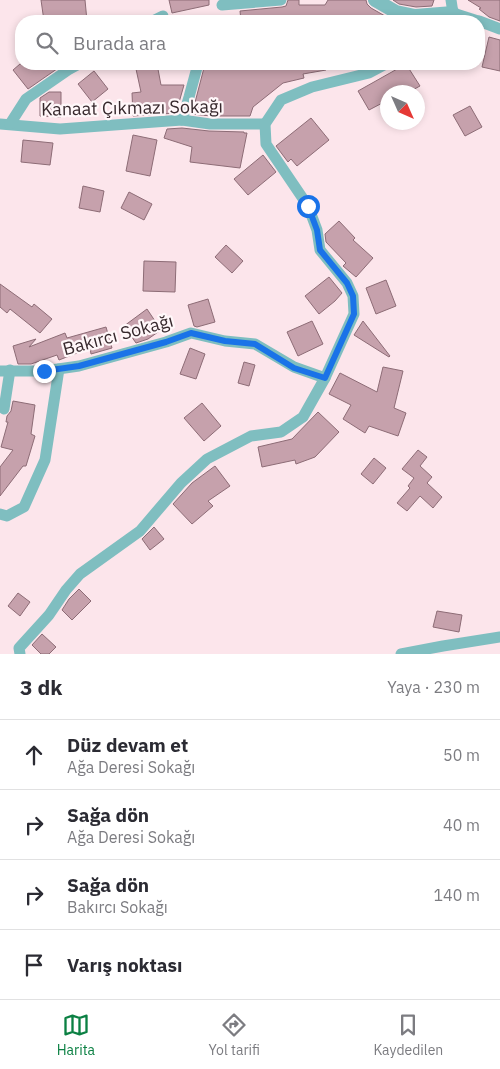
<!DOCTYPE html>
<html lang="tr">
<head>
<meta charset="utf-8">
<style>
  body { margin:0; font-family:"IBM Plex Sans",sans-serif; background:#f7f7f7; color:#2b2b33 }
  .compass { position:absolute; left:380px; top:85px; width:45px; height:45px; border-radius:50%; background:#fff; box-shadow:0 2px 8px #0003; rotate:135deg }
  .stop { position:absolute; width:15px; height:15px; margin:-11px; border:4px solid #1a73e8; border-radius:50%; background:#fff }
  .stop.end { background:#1a73e8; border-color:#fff; box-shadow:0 1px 5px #0008 }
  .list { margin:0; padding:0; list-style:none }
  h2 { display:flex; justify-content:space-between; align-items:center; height:65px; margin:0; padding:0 20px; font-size:21px }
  h2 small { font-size:16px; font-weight:400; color:#7c7c81 }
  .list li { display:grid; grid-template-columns:32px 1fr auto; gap:15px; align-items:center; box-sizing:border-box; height:70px; padding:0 20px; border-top:1px solid #e1e1e2 }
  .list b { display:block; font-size:19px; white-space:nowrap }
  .list p { margin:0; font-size:16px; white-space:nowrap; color:#7c7c81 }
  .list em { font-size:16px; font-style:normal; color:#7c7c81 }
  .icon { flex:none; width:28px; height:28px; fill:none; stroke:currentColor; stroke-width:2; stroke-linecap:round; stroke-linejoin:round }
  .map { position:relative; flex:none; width:500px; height:654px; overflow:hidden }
  .search { position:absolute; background:#fff; box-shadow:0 2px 8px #0003; left:15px; right:15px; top:15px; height:55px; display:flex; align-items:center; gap:12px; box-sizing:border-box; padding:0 18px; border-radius:20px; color:#7c7c81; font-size:19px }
  .sheet { height:345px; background:#fff }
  nav { display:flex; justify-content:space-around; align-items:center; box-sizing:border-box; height:70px; border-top:1px solid #e1e1e2; background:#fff; font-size:14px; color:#7c7c81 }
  nav a { display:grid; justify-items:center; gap:2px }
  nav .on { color:#0b8043 }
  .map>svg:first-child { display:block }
  .building { fill:#c6a1ac; stroke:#8d6c76 }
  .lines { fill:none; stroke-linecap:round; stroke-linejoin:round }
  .minor { stroke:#7fbec0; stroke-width:11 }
  .tertiary { stroke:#7fbec0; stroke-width:14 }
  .route { stroke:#1a73e8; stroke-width:6 }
  .labels { text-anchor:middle; stroke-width:4.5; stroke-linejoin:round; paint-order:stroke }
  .street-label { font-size:18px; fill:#37292d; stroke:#fff7f9 }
</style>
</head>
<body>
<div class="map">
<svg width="500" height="654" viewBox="0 0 500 654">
  <rect width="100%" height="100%" fill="#fce5eb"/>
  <g class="building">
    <polygon points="41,0 85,0 87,21 44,21"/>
    <polygon points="169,0 209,0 209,5 172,13"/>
    <polygon points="288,0 299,0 299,5 325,5 328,0 366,0 367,4 371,8 392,20 397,21 241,21 240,11 282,7 286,6"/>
    <polygon points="393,0 434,0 432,6 416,7 399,4"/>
    <polygon points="468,0 500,0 500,21 489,17 479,9 481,8"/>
    <polygon points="489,37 500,40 500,71 482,67"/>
    <polygon points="20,64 64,64 28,89 13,70"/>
    <polygon points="157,64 161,85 184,85 176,113 133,116 132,93 141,92 136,69"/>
    <polygon points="205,64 326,64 326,70 303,74 304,78 283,83 253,107 250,116 211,116 192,114"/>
    <polygon points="406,64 420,86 409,92 388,92 388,100 369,110 358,91"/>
    <polygon points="94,71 108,89 92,102 78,84"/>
    <polygon points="49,92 61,92 61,117 40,116 40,98"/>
    <polygon points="470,106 482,127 465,136 453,115"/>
    <polygon points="311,118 329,140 297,166 291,159 288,162 276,146"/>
    <polygon points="182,128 209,131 244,132 244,133 247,133 240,168 190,162 192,147 164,138 167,129"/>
    <polygon points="133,135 157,140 150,176 126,171"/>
    <polygon points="23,140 53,143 50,165 21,162"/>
    <polygon points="263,155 276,172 248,195 234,179"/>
    <polygon points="83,186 104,191 100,212 79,208"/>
    <polygon points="129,192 152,204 144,220 121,208"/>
    <polygon points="339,221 355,238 353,240 373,258 356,277 343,266 346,263 326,242 325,234"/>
    <polygon points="226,245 243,261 232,273 215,257"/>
    <polygon points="144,261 176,262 175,292 143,291"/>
    <polygon points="329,277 342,293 335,301 319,314 305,296"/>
    <polygon points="386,280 396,306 376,314 366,288"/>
    <polygon points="0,284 32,307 34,304 52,319 40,333 10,309 7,313 0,307"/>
    <polygon points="208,299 215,322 197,327 194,326 188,305"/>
    <polygon points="147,309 161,330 148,339 136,343 124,326"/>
    <polygon points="312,321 323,344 298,356 287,332"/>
    <polygon points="363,321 390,356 389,357 354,335"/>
    <polygon points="106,327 112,348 91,354 90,348 59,360 57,355 31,364 18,364 13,346 36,339 29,347 65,333 67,338"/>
    <polygon points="190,348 205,354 196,379 180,374"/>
    <polygon points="244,362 255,365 249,386 238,383"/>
    <polygon points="383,367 403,371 394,408 406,413 398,436 369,426 365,433 343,419 351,405 329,394 340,373 377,392"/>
    <polygon points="13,401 35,405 31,434 35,436 26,466 23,466 0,496 0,467 13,450 1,447 8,422 6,422 7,416 11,411"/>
    <polygon points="202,403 221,426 204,441 184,418"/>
    <polygon points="318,412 339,432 315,457 296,464 295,460 262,467 258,447 292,439"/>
    <polygon points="418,450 427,457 420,466 432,477 427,483 442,497 433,508 420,496 407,511 397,503 410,488 408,486 414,478 402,469"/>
    <polygon points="374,458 386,468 373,484 361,474"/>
    <polygon points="215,466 230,486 208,501 213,506 192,524 173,504 192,483"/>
    <polygon points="154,527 164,539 150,550 142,539"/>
    <polygon points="79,589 91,601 72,620 62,610 69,599"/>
    <polygon points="18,593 30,602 20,616 8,606"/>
    <polygon points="437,611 462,615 459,632 433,627"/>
    <polygon points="42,634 56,647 49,654 41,654 32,645"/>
  </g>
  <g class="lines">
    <g class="minor">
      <polyline points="451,0 453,13"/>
      <polyline points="222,5 281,0"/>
      <polyline points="453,13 478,21"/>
      <polyline points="153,21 163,16"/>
      <polyline points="479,21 500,29"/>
      <polyline points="182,120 189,97 198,64"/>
      <polyline points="0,124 60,129 182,120 210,124 265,124"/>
      <polyline points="10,124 26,99 68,70 79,64"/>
      <polyline points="0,371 44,371 79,366 166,342 191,333 225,341 255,344 294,367 325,378"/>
      <polyline points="4,409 10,370"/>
      <polyline points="0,514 7,516 24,507 45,460 59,369"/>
      <polyline points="20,654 19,648 49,615 66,590 80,574 140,531 181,483 207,459 251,436 281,432 303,417 325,378 354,314 353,296 347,283 320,250 317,230 308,206 266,144 265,124 281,100 312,87 369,73 386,64"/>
      <polyline points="401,654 443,646 500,637"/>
    </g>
    <polyline class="tertiary" points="375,0 396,12 415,16 453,13"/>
  </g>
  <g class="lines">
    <polyline class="route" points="44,371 79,366 166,342 191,333 225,341 255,344 294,368 325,378 354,314 353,296 347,283 320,250 317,230 308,206"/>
  </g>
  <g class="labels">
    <g class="street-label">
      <text transform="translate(132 108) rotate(-1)" y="6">Kanaat Çıkmazı Sokağı</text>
      <text transform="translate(118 335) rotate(-15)" y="6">Bakırcı Sokağı</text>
    </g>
  </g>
</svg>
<svg class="compass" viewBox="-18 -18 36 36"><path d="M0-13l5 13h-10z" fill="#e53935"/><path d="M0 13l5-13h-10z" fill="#7c7c81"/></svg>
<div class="stop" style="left:308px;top:206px"></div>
<div class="stop end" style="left:44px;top:371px"></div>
<div class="search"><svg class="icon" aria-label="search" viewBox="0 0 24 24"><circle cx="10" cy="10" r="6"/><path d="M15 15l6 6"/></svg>Burada ara</div>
</div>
<section class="sheet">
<h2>3 dk<small>Yaya · 230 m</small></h2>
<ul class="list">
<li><svg class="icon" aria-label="ahead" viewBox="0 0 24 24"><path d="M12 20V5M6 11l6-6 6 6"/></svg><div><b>Düz devam et</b><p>Ağa Deresi Sokağı</p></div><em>50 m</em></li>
<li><svg class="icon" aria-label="right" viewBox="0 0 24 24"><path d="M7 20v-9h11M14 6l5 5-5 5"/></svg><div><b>Sağa dön</b><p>Ağa Deresi Sokağı</p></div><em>40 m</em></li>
<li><svg class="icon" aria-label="right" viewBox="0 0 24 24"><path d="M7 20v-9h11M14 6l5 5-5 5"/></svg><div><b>Sağa dön</b><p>Bakırcı Sokağı</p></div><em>140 m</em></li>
<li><svg class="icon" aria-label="arrive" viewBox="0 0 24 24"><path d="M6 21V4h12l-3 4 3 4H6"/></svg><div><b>Varış noktası</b></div></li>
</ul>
</section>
<nav>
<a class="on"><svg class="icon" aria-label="map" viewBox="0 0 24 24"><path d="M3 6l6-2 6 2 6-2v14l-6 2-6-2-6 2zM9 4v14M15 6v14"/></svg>Harita</a>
<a><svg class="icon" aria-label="directions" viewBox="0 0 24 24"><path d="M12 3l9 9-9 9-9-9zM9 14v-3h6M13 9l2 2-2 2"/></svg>Yol tarifi</a>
<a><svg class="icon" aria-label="saved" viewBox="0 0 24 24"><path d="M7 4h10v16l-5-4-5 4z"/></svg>Kaydedilen</a>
</nav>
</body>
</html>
